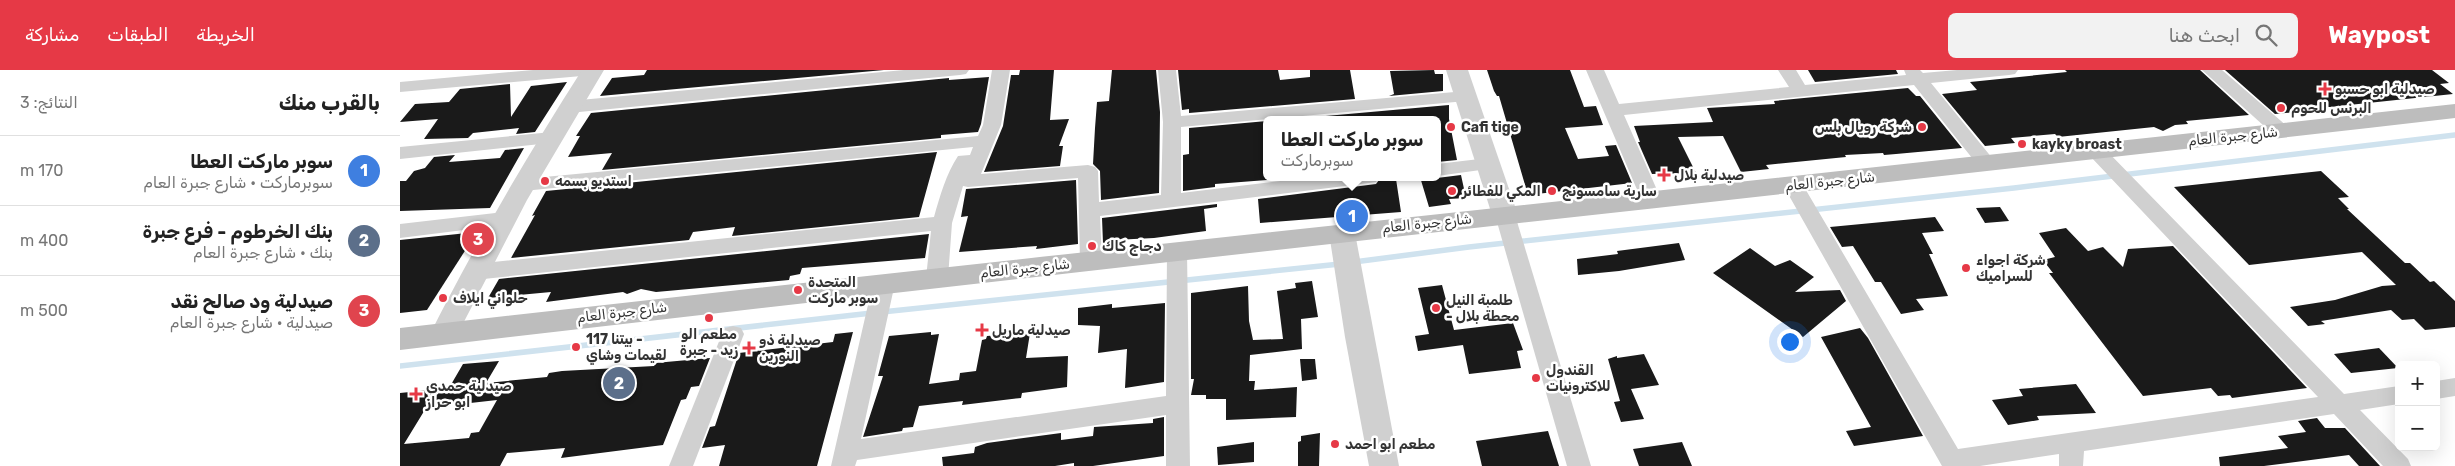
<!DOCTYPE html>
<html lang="ar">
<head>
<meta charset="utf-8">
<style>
  body { margin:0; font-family:Rubik,"Noto Sans Arabic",sans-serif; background:#f2f2f2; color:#222; direction:rtl }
  .controls { position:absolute; right:15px; bottom:15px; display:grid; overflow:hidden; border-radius:8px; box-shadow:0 5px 20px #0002 }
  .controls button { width:45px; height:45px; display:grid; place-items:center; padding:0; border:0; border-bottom:1px solid #e0e0e0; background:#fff; color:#222; font:25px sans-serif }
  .you { position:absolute; left:1389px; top:271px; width:18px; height:18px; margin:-12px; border:4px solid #fff; border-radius:50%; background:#1a73e8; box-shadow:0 0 0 8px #1a73e833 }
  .badge { display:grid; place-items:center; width:32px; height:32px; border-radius:50%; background:#e63946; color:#fff; font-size:16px; font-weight:700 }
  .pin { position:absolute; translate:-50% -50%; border:2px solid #fff; box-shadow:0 1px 5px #0006 }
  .popup { position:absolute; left:863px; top:46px; width:178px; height:65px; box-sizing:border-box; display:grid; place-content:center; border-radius:8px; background:#fff; filter:drop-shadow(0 1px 4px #0005); font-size:16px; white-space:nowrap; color:#767676 }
  .popup b { font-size:19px; color:#222 }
  .popup::after { content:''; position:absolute; left:50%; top:100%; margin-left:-10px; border:10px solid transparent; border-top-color:#fff }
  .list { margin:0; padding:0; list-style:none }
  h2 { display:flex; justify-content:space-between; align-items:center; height:65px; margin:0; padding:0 20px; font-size:21px }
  h2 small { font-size:16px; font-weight:400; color:#767676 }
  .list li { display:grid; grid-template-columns:32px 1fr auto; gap:15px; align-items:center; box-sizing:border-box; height:70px; padding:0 20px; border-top:1px solid #e0e0e0 }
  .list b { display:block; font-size:19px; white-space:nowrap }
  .list p { margin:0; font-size:16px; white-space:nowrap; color:#767676 }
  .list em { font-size:16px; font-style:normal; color:#767676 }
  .icon { flex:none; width:28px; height:28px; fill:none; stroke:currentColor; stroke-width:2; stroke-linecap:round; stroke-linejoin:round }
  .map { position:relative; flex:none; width:2055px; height:396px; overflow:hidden; direction:ltr }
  header { display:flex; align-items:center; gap:30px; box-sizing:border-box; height:70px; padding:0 25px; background:#e63946; color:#fff }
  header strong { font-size:24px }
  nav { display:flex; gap:28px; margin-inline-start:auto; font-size:18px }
  .search { width:350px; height:45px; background:#f2f2f2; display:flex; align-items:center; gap:12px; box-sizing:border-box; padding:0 18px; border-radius:8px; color:#767676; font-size:19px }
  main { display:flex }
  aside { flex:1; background:#fff }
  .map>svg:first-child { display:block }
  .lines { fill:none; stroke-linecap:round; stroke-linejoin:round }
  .stream { stroke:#cfe2ee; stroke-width:5.5 }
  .building { fill:#1a1a1a; fill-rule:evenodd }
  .minor { fill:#d0d0d0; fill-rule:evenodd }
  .tertiary { fill:#d0d0d0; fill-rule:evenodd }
  .secondary { fill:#bdbdbd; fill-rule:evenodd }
  .poi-dot { fill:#e63946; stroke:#fff; stroke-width:2 }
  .labels { text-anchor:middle; stroke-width:5; stroke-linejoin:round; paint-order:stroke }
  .poi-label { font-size:14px; font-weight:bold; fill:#333; stroke:#fff; text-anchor:start }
  .street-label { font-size:14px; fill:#333; stroke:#fff }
</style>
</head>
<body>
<header>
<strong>Waypost</strong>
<div class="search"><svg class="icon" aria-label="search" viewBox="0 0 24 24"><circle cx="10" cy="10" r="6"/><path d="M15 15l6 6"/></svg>ابحث هنا</div>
<nav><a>الخريطة</a><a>الطبقات</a><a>مشاركة</a></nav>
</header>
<main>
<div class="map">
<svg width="2055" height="396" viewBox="0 0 2055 396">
  <rect width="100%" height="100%" fill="#fff"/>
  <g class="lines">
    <g class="stream">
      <polyline points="954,192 1069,177 1614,118 2055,65"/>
      <polyline points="482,242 940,194"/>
      <polyline points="0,296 472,243"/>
    </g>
  </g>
  <g class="building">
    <polygon points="247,0 484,0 200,26 212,8 244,5"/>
    <polygon points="620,0 654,0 650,50 669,49 659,76 663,76 660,96 584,102 603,56 611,5 619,5"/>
    <polygon points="712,0 756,0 760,42 759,123 701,130 700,101 693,94 695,58 697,32 709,31"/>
    <polygon points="778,0 878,0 880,10 910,7 910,0 950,0 955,29 789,43 789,39 782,40"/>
    <polygon points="1034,0 1035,4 1043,4 1043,21 989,26 994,24 990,1"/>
    <polygon points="1087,0 1170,0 1184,37 1196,36 1203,55 1165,58 1178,89 1209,86 1205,76 1216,75 1232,113 1128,125 1099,26 1097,26 1094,21"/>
    <polygon points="1408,0 1496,0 1498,4 1415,12"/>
    <polygon points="1665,0 1800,0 1849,45 1786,51 1788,54 1775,55 1763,61 1754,57 1658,67 1655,64 1611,68 1615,73 1585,76 1542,24 1577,20 1570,12 1667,2"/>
    <polygon points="1825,0 2032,0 2049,13 2040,14 2053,24 1930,37 1901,37 1906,41 1875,44"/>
    <polygon points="589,7 581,54 578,62 541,65 541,68 202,100 212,83 168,87 180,66 176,66 191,43 549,8 549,10"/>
    <polygon points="167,12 135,62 116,64 119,58 73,63 68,68 24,69 38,49 0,52 15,34 49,32 60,19 110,14 111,47 131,16"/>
    <polygon points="1508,18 1516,26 1520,26 1562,78 1496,84 1484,85 1483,83 1445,85 1446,87 1366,95 1369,99 1341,102 1323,66 1278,67 1296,103 1252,104 1238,72 1240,72 1234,56 1313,52 1307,38 1375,34 1374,31"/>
    <polygon points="1049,35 1049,49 1057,90 1037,92 1037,50 1002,50 1001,48 993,50 881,50"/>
    <polygon points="867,51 867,110 815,114 815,117 783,121 783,85 789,84 789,58"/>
    <polygon points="124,78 90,138 0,141 0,111 6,111 14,101 25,98 34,87 55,85 49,92 100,88 105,80"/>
    <polygon points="537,82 519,147 332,166 335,157 293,162 289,170 111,188 135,145 132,146 146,121"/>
    <polygon points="1921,101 1949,127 1938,128 1949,139 1947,139 2005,193 2010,193 2030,212 2034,211 2055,231 2055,257 2025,260 2014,249 2002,250 1991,240 1921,251 1925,254 1908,256 1890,237 1935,230 1982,216 1996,215 1962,182 1849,195 1774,117"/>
    <polygon points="1061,105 1066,128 1049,129 1051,134 1029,137 1020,107 1037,108"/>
    <polygon points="996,109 1001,142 860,153 858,129 976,114 979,110"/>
    <polygon points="676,110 678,174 636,179 637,176 559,182 568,146 561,147 566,119"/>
    <polygon points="817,134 817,137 804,139 806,161 754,168 714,170 714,172 703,173 702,148"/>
    <polygon points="1600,137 1609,151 1585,153 1576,138"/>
    <polygon points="1535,147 1544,161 1522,163 1533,184 1529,184 1548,226 1516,229 1524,240 1501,244 1481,212 1475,212 1453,176 1442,177 1430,157"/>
    <polygon points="1666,158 1688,181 1703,177 1723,197 1728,179 1773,176 1907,318 1832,328 1830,325 1818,326 1811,318 1743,326 1649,203 1653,203 1643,190 1655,187 1639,163"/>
    <polygon points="77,162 27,240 0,243 0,170"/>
    <polygon points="529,164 525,188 402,198 400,204 390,206 389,210 256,222 241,219 227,224 223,222 146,232 151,222 88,228 99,209"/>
    <polygon points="1279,173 1285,190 1219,201 1178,205 1177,189 1218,184 1217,181"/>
    <polygon points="1350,178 1375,196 1390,190 1414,207 1395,222 1440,220 1446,231 1403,267 1313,203"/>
    <polygon points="912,211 918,247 901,249 902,279 850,285 849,311 855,311 854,320 897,317 896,347 826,350 826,329 806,329 806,325 791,325 794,309 791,309 791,223 848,216 849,251 853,270 883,269 877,221 896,218 895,213"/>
    <polygon points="1042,215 1054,260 1113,253 1123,280 1117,281 1121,298 1069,304 1063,275 1018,281 1015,266 1029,264 1018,218"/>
    <polygon points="765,233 764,312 725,318 727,279 698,283 700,256 678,255 678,238 712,234 712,238"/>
    <polygon points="1460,258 1468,268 1523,366 1454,376 1446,361 1471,357 1421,267"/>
    <polygon points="453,262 417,396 319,396 325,375 302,378 310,357 315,356 339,283 433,272 435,264"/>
    <polygon points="531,262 531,265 539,264 529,314 559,310 560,303 576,301 582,270 586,269 587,266 630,263 626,288 668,286 667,317 622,323 621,328 562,335 563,331 519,336 513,357 503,358 502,361 463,367 483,306 478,306 489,266"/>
    <polygon points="1979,278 1998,298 1951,303 1934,284"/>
    <polygon points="1244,284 1259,315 1231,319 1244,349 1221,352 1214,332 1220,331 1208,289 1217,286 1217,288"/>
    <path d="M310,288l-11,28 -8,1 -5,12 -5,1 -18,45 -102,13 4,-10 -58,5 -7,13h-100v-73l49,-5 14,-24 36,-3 -13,22 61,-6 2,-4 13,-2 92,-5 1,-3zM97,330l-18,32 -8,1 -2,5 -65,6 22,-36z"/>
    <polygon points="900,289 915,289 917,309 902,311"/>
    <polygon points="1676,314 1696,343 1637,346 1639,350 1608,355 1592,330 1623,326 1619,319"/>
    <polygon points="764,347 764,386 693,396 674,396 674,393 655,396 543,396 542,387 574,383 575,377 587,373 661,363 661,370 693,366 694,357 753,353 753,349"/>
    <polygon points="1917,348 1925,358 1945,358 1980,396 1959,396 1949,385 1864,396 1820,396 1819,387 1888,378 1878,366 1906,362 1898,351"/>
    <polygon points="1148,361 1159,396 1082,396 1076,371"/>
    <polygon points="920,363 919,396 898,396 898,372 901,371 901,366"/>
    <polygon points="854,372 854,392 818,395 817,377"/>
    <polygon points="1282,372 1292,396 1239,396 1233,379"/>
  </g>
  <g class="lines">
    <g class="minor">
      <polygon points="133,0 202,0 199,4 193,5 0,22 0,12"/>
      <polygon points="504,0 569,0 566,4 560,5 169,43 163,41 160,37 163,33 169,31"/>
      <path d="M592,0h18l-9,55 -20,49 107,-9 7,2 3,4 1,31 62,-7 2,-73 -5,-52h18l5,46 285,-25 6,1 3,4 -3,4 -6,1 -285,26v66l131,-16h67l-3,5 -7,1 -269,33 2,45 -4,5 -7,2 -7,-2 -4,-5 -2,-83 -110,9 -5,-1 -11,37 -4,55 -3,5 -8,3 -8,-3 -3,-5 5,-47 -457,49 -8,-3 -3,-5 3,-5 8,-3 460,-47c6,-21 12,-43 24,-61l12,-1 3,-8 -450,44 -7,-1 -3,-5 3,-5 7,-1 455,-43 5,-11z"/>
      <polygon points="1186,0 1204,0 1219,34 1389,17 1378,0 1396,0 1405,15 1506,5 1504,0 1520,0 1523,3 1557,0 1618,0 1615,4 1609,5 1531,13 1597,94 1594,98 1587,100 1580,98 1514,15 1224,45 1261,129 1258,134 1251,136 1244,134 1241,129"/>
      <polygon points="1802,0 1822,0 1888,57 1890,61 1888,65 1874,65"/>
      <polygon points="152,62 159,64 161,68 159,72 0,89 0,77"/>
      <polygon points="1697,76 1704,78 1944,324 1999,316 1999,334 1960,340 2008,389 2011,396 1983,396 1934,344 1684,381 1683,396 1659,396 1659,384 1580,396 1542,396 1383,115 1386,110 1393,109 1400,110 1558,379 1918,327 1690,86 1687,82 1690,78"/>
      <polygon points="1088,88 1095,90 1098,94 1095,98 1037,106 1037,94"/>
      <polygon points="1105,138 1112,140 1115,145 1191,396 1167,396 1095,145 1098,140"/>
      <polygon points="104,142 111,144 114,149 111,154 0,168 0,154"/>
      <polygon points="777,174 784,176 787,181 790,396 766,396 766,345 457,390 455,396 431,396 473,213 476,208 484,205 492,208 495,213 461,369 766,326 767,181 770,176"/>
      <polygon points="333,256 341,258 344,264 293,396 269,396 322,264 325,258"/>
      <polygon points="2055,308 2055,326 2036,329 2036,311"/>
    </g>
    <g class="tertiary">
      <path d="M182,0h22l-77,130 -73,141 -10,3 -10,-3 -4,-7c46,-91 97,-178 152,-264z"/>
      <polygon points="1046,0 1068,0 1118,145 1114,151 1105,153 1096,151 1092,145"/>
      <polygon points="942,154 951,157 955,163 999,396 969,396 945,267 929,163 933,157"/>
    </g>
    <path class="secondary" d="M2055,34v14c-685,79 -1370,151 -2055,232v-22c685,-78 1370,-148 2055,-224z"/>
  </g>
  <g class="poi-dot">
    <path d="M1922.5 11.5h5v5h5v5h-5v5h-5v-5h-5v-5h5z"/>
    <circle cx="1881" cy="38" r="5"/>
    <circle cx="1051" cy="57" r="5"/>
    <circle cx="1522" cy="57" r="5"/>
    <circle cx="1622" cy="74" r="5"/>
    <path d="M1261.5 97.5h5v5h5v5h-5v5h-5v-5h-5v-5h5z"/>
    <circle cx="145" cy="111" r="5"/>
    <circle cx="1052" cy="121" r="5"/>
    <circle cx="1152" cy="121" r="5"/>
    <circle cx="692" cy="176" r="5"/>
    <circle cx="1566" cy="198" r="5"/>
    <circle cx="398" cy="220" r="5"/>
    <circle cx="43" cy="228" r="5"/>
    <circle cx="1036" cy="238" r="5"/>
    <circle cx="309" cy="248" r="5"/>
    <path d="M579.5 252.5h5v5h5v5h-5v5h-5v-5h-5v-5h5z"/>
    <circle cx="176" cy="277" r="5"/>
    <path d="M346.5 270.5h5v5h5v5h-5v5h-5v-5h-5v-5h5z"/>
    <circle cx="1136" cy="308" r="5"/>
    <path d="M13.5 316.5h5v5h5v5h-5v5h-5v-5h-5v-5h5z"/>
    <circle cx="935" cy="374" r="5"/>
  </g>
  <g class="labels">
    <g class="poi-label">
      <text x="1935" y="24">صيدلية ابو حسبو</text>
      <text x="1891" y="43">البرنس للحوم</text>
      <text x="1061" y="62">Cafi tige</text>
      <text x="1512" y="62" text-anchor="end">شركة رويال بلس</text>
      <text x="1632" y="79">kayky broast</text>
      <text x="1274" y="110">صيدلية بلال</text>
      <text x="155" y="116">استديو بسمه</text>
      <text x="1062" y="126">المكي للفطائر</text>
      <text x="1162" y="126">سارية سامسونج</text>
      <text x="702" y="181">دجاج كاك</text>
      <text x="1576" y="195">شركة اجواء<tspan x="1576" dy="16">للسراميك</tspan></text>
      <text x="408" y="217">المتحدة<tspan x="408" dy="16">سوبر ماركت</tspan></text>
      <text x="53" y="233">حلواني ايلاف</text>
      <text x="1046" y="235">طلمبة النيل<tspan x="1046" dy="16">- محطة بلال</tspan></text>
      <text x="592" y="265">صيدلية ماريل</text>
      <text x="309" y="269" text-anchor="middle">مطعم الو<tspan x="309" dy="16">زيد - جبرة</tspan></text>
      <text x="186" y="274">بيتنا 117 -<tspan x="186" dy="16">لقيمات وشاي</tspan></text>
      <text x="359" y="275">صيدلية ذو<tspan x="359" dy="16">النورين</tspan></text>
      <text x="1146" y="305">القندول<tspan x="1146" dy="16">للاكترونيات</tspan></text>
      <text x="26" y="321">صيدلية حمدي<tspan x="26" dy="16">ابو حراز</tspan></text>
      <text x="945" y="379">مطعم ابو احمد</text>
    </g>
    <g class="street-label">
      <text transform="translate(1833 66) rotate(-6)" y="5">شارع جبرة العام</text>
      <text transform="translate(1430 111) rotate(-6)" y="5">شارع جبرة العام</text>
      <text transform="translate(1027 153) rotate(-6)" y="5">شارع جبرة العام</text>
      <text transform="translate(625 198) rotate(-6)" y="5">شارع جبرة العام</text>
      <text transform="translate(222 242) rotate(-7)" y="5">شارع جبرة العام</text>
    </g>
  </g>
</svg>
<div class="controls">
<button>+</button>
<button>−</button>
</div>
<div class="you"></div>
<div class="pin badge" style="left:952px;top:146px;background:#3f7fe0">1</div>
<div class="popup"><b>سوبر ماركت العطا</b>سوبرماركت</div>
<div class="pin badge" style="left:219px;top:313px;background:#5c6f8a">2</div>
<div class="pin badge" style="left:78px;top:169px;background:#e0444e">3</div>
</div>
<aside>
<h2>بالقرب منك<small>النتائج: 3</small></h2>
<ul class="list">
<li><span class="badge" style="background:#3f7fe0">1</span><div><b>سوبر ماركت العطا</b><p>سوبرماركت · شارع جبرة العام</p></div><em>170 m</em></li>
<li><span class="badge" style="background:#5c6f8a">2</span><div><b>بنك الخرطوم - فرع جبرة</b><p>بنك · شارع جبرة العام</p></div><em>400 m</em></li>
<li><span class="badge" style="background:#e0444e">3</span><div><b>صيدلية ود صالح نقد</b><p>صيدلية · شارع جبرة العام</p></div><em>500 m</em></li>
</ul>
</aside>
</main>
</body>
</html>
